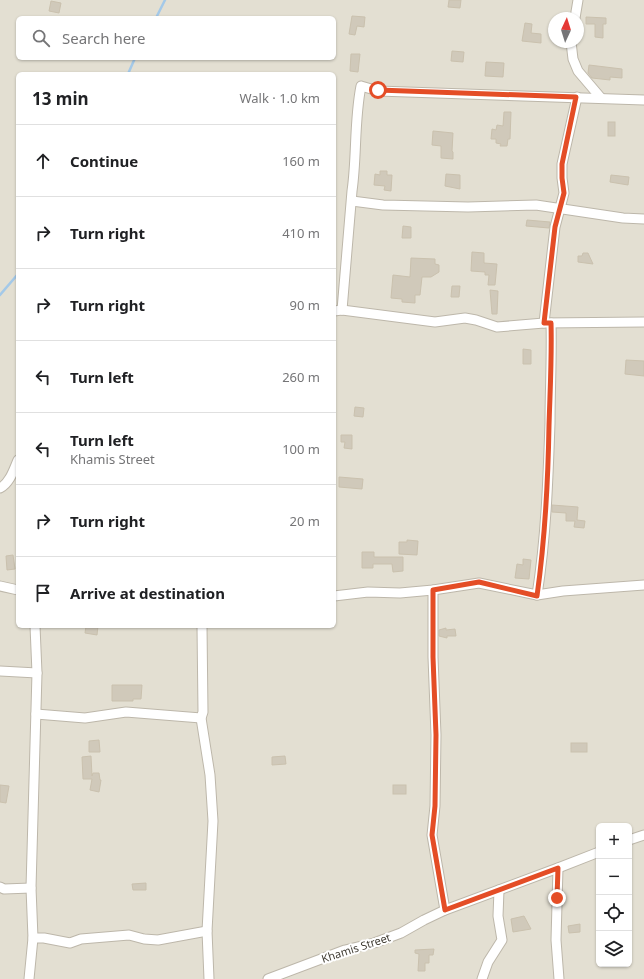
<!DOCTYPE html>
<html lang="en">
<head>
<meta charset="utf-8">
<style>
  body { margin:0; font-family:"Noto Sans",sans-serif; background:#f6f6f6; color:#202124 }
  .controls { position:absolute; right:12px; bottom:12px; display:grid; overflow:hidden; border-radius:6px; box-shadow:0 1px 3px #0004 }
  .controls button { width:36px; height:36px; display:grid; place-items:center; padding:0; border:0; border-bottom:1px solid #e0e0e0; background:#fff; color:#202124; font:20px sans-serif }
  .compass { position:absolute; left:548px; top:12px; width:36px; height:36px; border-radius:50%; background:#fff; box-shadow:0 1px 3px #0004; rotate:4deg }
  .stop { position:absolute; width:12px; height:12px; margin:-9px; border:3px solid #e44d26; border-radius:50%; background:#fff }
  .stop.end { background:#e44d26; border-color:#fff; box-shadow:0 1px 4px #0008 }
  .list { margin:0; padding:0; list-style:none }
  h2 { display:flex; justify-content:space-between; align-items:center; height:52px; margin:0; padding:0 16px; font-size:17px }
  h2 small { font-size:13px; font-weight:400; color:#757577 }
  .list li { display:grid; grid-template-columns:26px 1fr auto; gap:12px; align-items:center; box-sizing:border-box; height:72px; padding:0 16px; border-top:1px solid #e0e0e0 }
  .list b { display:block; font-size:15px; white-space:nowrap }
  .list p { margin:0; font-size:13px; white-space:nowrap; color:#757577 }
  .list em { font-size:13px; font-style:normal; color:#757577 }
  .icon { flex:none; width:22px; height:22px; fill:none; stroke:currentColor; stroke-width:2; stroke-linecap:round; stroke-linejoin:round }
  .map { position:relative; flex:none; width:644px; height:979px; overflow:hidden }
  .search { position:absolute; background:#fff; box-shadow:0 1px 3px #0004; left:16px; top:16px; width:320px; height:44px; display:flex; align-items:center; gap:10px; box-sizing:border-box; padding:0 14px; border-radius:6px; color:#757577; font-size:15px }
  .panel { position:absolute; background:#fff; box-shadow:0 1px 3px #0004; left:16px; top:72px; width:320px; height:556px; border-radius:6px }
  .map>svg:first-child { display:block }
  .residential { fill:#e3dfd2; fill-rule:evenodd }
  .lines { fill:none; stroke-linecap:round; stroke-linejoin:round }
  .stream { stroke:#a4c9e8; stroke-width:2.5 }
  .building { fill:#d0c9ba; stroke:#cac1ae }
  .minor-casing { stroke:#bdb7aa; stroke-width:11 }
  .minor { stroke:#fff; stroke-width:9 }
  .route { stroke:#e44d26; stroke-width:5 }
  .labels { text-anchor:middle; stroke-width:4; stroke-linejoin:round; paint-order:stroke }
  .street-label { font-size:11px; fill:#413d34; stroke:#fff }
</style>
</head>
<body>
<div class="map">
<svg width="644" height="979" viewBox="0 0 644 979">
  <rect width="100%" height="100%" fill="#f0ede3"/>
  <path class="residential" d="M0,0h644v979h-644zM18,18h316v40h-316zM554,18h24v24h-24zM18,74h316v552h-316zM599,826h30v138h-30z"/>
  <g class="lines">
    <g class="stream">
      <polyline points="156,18 165,0"/>
      <polyline points="128,74 135,58"/>
      <polyline points="0,295 18,274"/>
    </g>
  </g>
  <g class="building">
    <polygon points="449,0 461,0 460,8 448,7"/>
    <polygon points="51,1 61,3 59,13 49,11"/>
    <polygon points="352,16 365,17 364,27 357,26 355,35 349,34"/>
    <polygon points="586,17 606,18 606,24 603,24 603,38 595,37 595,24 586,24"/>
    <polygon points="525,23 532,24 531,33 541,34 541,43 522,41"/>
    <polygon points="452,51 464,52 463,62 451,61"/>
    <polygon points="351,54 360,54 358,72 350,71"/>
    <polygon points="486,62 504,63 503,77 485,76"/>
    <polygon points="589,65 622,69 622,78 610,77 610,80 592,78 588,73"/>
    <polygon points="504,112 511,112 510,139 508,139 507,146 500,146 501,144 496,143 496,139 491,139 492,129 496,130 497,125 503,126"/>
    <rect x="608" y="122" width="7" height="14"/>
    <polygon points="433,131 453,133 452,151 453,152 453,159 441,158 441,146 432,145"/>
    <polygon points="380,171 387,171 387,175 392,175 391,191 384,190 385,186 374,185 375,174 380,175"/>
    <polygon points="446,174 460,175 460,189 445,186"/>
    <polygon points="611,175 629,177 628,185 610,182"/>
    <polygon points="527,220 550,222 549,228 526,226"/>
    <polygon points="403,226 411,227 411,238 402,238"/>
    <polygon points="472,252 484,253 484,263 497,264 495,285 488,285 489,275 485,275 485,272 471,271"/>
    <polygon points="583,253 588,253 593,264 578,262 578,256 582,256"/>
    <polygon points="411,258 435,259 435,264 439,265 439,272 431,277 422,277 420,295 415,295 415,303 402,302 402,299 391,298 393,275 410,277"/>
    <polygon points="452,286 460,286 459,297 451,297"/>
    <polygon points="490,290 498,291 497,314 492,314"/>
    <polygon points="523,349 531,350 531,364 523,364"/>
    <polygon points="626,360 644,361 644,376 625,374"/>
    <polygon points="355,407 364,408 363,417 354,416"/>
    <polygon points="341,435 352,435 352,449 344,448 345,442 341,442"/>
    <polygon points="339,477 363,479 362,489 339,487"/>
    <polygon points="552,505 578,507 577,520 585,521 584,528 574,527 575,521 566,521 566,513 552,512"/>
    <polygon points="407,540 418,541 417,555 399,554 399,542 407,542"/>
    <polygon points="362,552 374,552 374,557 403,557 403,571 393,572 392,564 373,564 373,568 362,568"/>
    <polygon points="13,555 15,569 7,570 6,556"/>
    <polygon points="523,559 531,560 529,579 515,578 517,564 523,565"/>
    <polygon points="86,626 98,626 97,635 85,633"/>
    <polygon points="446,628 446,630 455,629 456,636 447,636 447,638 439,636 439,630"/>
    <polygon points="112,685 142,685 141,699 133,699 133,701 112,701"/>
    <polygon points="99,740 100,752 89,752 89,741"/>
    <rect x="571" y="743" width="16" height="9"/>
    <polygon points="91,756 92,776 93,773 99,773 100,780 101,780 99,792 90,790 92,779 83,779 82,757"/>
    <polygon points="285,756 286,764 272,765 272,757"/>
    <polygon points="0,785 9,786 6,803 0,802"/>
    <rect x="393" y="785" width="13" height="9"/>
    <polygon points="146,883 146,890 133,890 132,884"/>
    <polygon points="524,916 531,929 513,932 511,919"/>
    <polygon points="580,924 580,932 569,933 568,926"/>
    <polygon points="434,949 433,955 429,955 429,963 425,963 425,971 418,971 419,954 415,953 415,950"/>
  </g>
  <g class="lines">
    <g class="minor-casing">
      <g id="minor">
        <polyline points="575,18 578,0"/>
        <polyline points="571,42 573,59 578,71 601,98"/>
        <polyline points="352,201 383,205 468,207 536,205 623,218 644,219"/>
        <path d="M342,310l10,-119c5,-35 2,-70 9,-105l17,5 266,9"/>
        <polyline points="334,311 342,310 435,322 465,318 476,320 497,327 544,323 644,322"/>
        <polyline points="544,323 555,227 564,193 562,178 562,164 577,97"/>
        <path d="M0,488c10,-5 14,-19 18,-28"/>
        <polyline points="0,586 18,590"/>
        <polyline points="433,590 433,657 436,735 435,806 432,835 445,910"/>
        <path d="M537,595c9,-57 11,-114 13,-172 0,-34 2,-67 1,-100"/>
        <polyline points="334,596 368,592 400,593 433,590 479,583 537,595 563,591 644,585"/>
        <polyline points="202,626 203,712 201,718 210,775 213,821 207,931 209,979"/>
        <polyline points="0,671 37,673"/>
        <polyline points="36,714 85,718 126,712 201,718"/>
        <polyline points="629,840 644,835"/>
        <polyline points="558,868 556,940 559,979"/>
        <polyline points="0,887 4,889 31,888"/>
        <polyline points="33,938 44,938 70,943 81,939 129,935 144,939 158,940 207,931"/>
        <polyline points="29,979 33,938 31,888 37,673 35,626"/>
        <polyline points="268,979 345,950 374,943 401,933 424,920 445,910 558,868 599,852"/>
        <polyline points="482,979 488,962 502,940 498,916 499,890"/>
      </g>
    </g>
    <use href="#minor" class="minor"/>
  </g>
  <g class="lines">
    <path class="route" d="M378,90l198,7 -14,67v14l2,15 -9,34 -11,96h7c1,34 -1,68 -2,103 -1,57 -4,113 -12,170l-58,-14 -46,8v67l3,78 -1,71 -3,29 13,75 113,-42 -1,30"/>
  </g>
  <g class="labels">
    <g class="street-label">
      <text transform="translate(356 948) rotate(-18)" y="4">Khamis Street</text>
    </g>
  </g>
</svg>
<div class="controls">
<button>+</button>
<button>−</button>
<button><svg class="icon" aria-label="locate" viewBox="0 0 24 24"><circle cx="12" cy="12" r="6"/><path d="M12 2v4M12 18v4M2 12h4M18 12h4"/></svg></button>
<button><svg class="icon" aria-label="layers" viewBox="0 0 24 24"><path d="M12 4l9 5-9 5-9-5zM3 14l9 5 9-5"/></svg></button>
</div>
<svg class="compass" viewBox="-18 -18 36 36"><path d="M0-13l5 13h-10z" fill="#e53935"/><path d="M0 13l5-13h-10z" fill="#757577"/></svg>
<div class="stop" style="left:378px;top:90px"></div>
<div class="stop end" style="left:557px;top:898px"></div>
<div class="search"><svg class="icon" aria-label="search" viewBox="0 0 24 24"><circle cx="10" cy="10" r="6"/><path d="M15 15l6 6"/></svg>Search here</div>
<section class="panel">
<h2>13 min<small>Walk · 1.0 km</small></h2>
<ul class="list">
<li><svg class="icon" aria-label="ahead" viewBox="0 0 24 24"><path d="M12 20V5M6 11l6-6 6 6"/></svg><div><b>Continue</b></div><em>160 m</em></li>
<li><svg class="icon" aria-label="right" viewBox="0 0 24 24"><path d="M7 20v-9h11M14 6l5 5-5 5"/></svg><div><b>Turn right</b></div><em>410 m</em></li>
<li><svg class="icon" aria-label="right" viewBox="0 0 24 24"><path d="M7 20v-9h11M14 6l5 5-5 5"/></svg><div><b>Turn right</b></div><em>90 m</em></li>
<li><svg class="icon" aria-label="left" viewBox="0 0 24 24"><path d="M17 20v-9H6M10 6l-5 5 5 5"/></svg><div><b>Turn left</b></div><em>260 m</em></li>
<li><svg class="icon" aria-label="left" viewBox="0 0 24 24"><path d="M17 20v-9H6M10 6l-5 5 5 5"/></svg><div><b>Turn left</b><p>Khamis Street</p></div><em>100 m</em></li>
<li><svg class="icon" aria-label="right" viewBox="0 0 24 24"><path d="M7 20v-9h11M14 6l5 5-5 5"/></svg><div><b>Turn right</b></div><em>20 m</em></li>
<li><svg class="icon" aria-label="arrive" viewBox="0 0 24 24"><path d="M6 21V4h12l-3 4 3 4H6"/></svg><div><b>Arrive at destination</b></div></li>
</ul>
</section>
</div>
</body>
</html>
